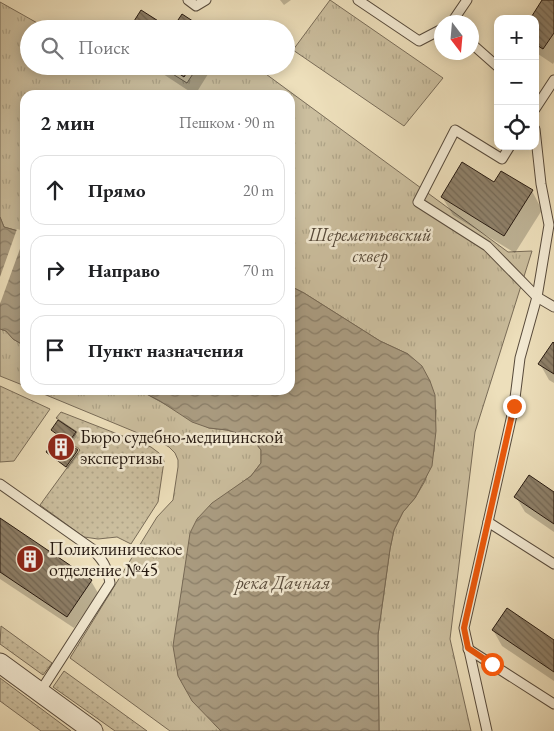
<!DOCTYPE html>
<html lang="ru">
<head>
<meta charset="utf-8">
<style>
  body { margin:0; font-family:"EB Garamond",serif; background:#f6f6f6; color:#202124 }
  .controls { position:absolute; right:15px; top:15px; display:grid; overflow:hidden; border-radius:10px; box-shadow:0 2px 12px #0003 }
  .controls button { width:45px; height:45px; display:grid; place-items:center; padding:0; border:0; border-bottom:1px solid #e0e0e0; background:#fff; color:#202124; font:25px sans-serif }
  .compass { position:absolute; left:434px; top:15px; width:45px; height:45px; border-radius:50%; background:#fff; box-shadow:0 2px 12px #0003; rotate:164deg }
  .stop { position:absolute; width:15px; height:15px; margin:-11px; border:4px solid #ea580c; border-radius:50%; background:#fff }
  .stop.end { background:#ea580c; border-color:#fff; box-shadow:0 1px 5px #0008 }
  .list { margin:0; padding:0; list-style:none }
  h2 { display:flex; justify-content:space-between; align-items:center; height:65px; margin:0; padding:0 20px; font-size:21px }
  h2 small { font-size:16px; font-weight:400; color:#757577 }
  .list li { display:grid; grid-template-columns:32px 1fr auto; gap:15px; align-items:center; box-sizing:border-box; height:70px; margin:0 10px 10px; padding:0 10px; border:1px solid #e0e0e0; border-radius:15px }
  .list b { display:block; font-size:19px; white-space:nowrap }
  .list em { font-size:16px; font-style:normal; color:#757577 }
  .icon { flex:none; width:28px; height:28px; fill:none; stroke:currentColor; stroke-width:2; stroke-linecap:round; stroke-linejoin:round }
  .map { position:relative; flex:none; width:554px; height:731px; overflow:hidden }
  .search { position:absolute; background:#fff; box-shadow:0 2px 12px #0003; left:20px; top:20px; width:275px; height:55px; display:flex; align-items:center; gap:12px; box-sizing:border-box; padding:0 18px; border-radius:28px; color:#757577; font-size:19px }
  .panel { position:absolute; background:#fff; box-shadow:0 2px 12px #0003; left:20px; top:90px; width:275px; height:305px; border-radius:15px }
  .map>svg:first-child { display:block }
  .grass { fill:url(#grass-dots); stroke:#796c58 }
  .park { fill:url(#park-tufts); stroke:#796c58 }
  .water { fill:url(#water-waves); stroke:#766854 }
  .pier { fill:#eddfbb }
  .shadow { fill:#0003 }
  .building { fill:url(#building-back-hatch); stroke:#271a11 }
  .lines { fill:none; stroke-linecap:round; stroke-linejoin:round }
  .service-casing { stroke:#584b3c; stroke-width:11 }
  .minor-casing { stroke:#584b3c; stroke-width:21 }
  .service { stroke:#f3ead3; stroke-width:9 }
  .minor { stroke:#f3ead3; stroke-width:19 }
  .route { stroke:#ea580c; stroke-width:6 }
  .labels { text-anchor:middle; stroke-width:5; stroke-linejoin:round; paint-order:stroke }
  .park-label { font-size:18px; font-style:italic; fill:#584b3b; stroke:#f3ead3 }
  .poi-label { font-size:18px; fill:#271a11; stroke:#f3ead3; text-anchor:start }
  .water-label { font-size:19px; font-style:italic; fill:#5b4e3e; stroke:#f3ead3 }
</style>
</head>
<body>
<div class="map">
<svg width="554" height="731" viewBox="0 0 554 731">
  <defs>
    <pattern id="grass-dots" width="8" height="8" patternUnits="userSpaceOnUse" patternTransform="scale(1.25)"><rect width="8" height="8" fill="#cbbe9e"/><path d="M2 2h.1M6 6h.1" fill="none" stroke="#aea387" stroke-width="1.8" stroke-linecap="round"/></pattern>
    <pattern id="park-tufts" width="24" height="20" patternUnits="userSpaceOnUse" patternTransform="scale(1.25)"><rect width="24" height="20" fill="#cbbe9e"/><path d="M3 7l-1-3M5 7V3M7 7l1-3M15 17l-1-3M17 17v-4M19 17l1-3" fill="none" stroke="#aea387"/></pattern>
    <pattern id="water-waves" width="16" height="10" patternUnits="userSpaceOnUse" patternTransform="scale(1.25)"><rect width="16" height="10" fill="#aa9c81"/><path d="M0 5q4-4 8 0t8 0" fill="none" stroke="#8a7e68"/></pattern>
    <pattern id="building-back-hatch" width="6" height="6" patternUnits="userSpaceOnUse" patternTransform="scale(1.25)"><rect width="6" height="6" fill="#8e8069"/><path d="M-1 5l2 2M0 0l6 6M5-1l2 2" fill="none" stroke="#746855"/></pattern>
  </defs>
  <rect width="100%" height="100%" fill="#eddfbb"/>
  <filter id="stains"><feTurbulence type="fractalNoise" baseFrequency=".004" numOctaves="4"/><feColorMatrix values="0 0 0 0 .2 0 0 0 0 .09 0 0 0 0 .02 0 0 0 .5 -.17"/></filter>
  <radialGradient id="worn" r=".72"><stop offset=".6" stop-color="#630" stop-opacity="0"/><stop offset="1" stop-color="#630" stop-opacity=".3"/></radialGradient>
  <g class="grass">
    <polygon points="0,386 50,409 14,461 0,462"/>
    <polygon points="61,412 151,447 159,453 164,461 158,502 131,544 117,537 98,539 84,537 40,505 80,450 70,442 77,432 56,418"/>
    <polygon points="1,626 52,663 43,675 0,644"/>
    <polygon points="64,671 147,731 115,731 53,687"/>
    <polygon points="0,678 71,731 41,731 0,701"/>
  </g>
  <g class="park">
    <polygon points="330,0 443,78 404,126 293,50"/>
    <polygon points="0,2 48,29 29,29 29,66 160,66 187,83 198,66 255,66 508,252 532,251 475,432 450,639 471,731 379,731 378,635 390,549 394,530 403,512 415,498 425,481 434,451 436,410 408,354 380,341 304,293 290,286 290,95 25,95 25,233 4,227 0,217"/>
    <polygon points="0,329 6,331 13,339 25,346 25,386 0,376"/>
    <polygon points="34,390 139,390 209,428 227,430 251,437 261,450 261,463 251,476 236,487 214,724 221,731 170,731 70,658 157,517 173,500 178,467 178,460 175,453 169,447 162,443"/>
  </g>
  <g class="water">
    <polygon points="0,217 4,227 25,233 25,346 13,339 6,331 0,329"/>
    <polygon points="290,286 304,293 380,341 408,354 422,366 430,381 435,395 436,431 432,466 415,498 403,512 394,530 390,549 378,635 379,731 221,731 192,701 178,676 173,646 190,533 197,519 212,503 251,476 261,463 261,450 251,437 227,430 209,428 192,422 160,401 139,390 290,390"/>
  </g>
  <polygon class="pier" points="17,229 25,231 25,235 0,304 0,277"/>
  <g class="shadow">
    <polygon points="280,0 291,0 284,5"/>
    <polygon points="544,0 554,0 554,62 553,64 535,52 535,19"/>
    <polygon points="151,66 213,66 195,95"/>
    <polygon points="495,184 532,191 542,210 515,253 453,215 442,197"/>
    <polygon points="554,345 554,383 549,380 540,364"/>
    <polygon points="52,430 75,433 77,436 70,446 79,454 68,469 47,453 59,436"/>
    <polygon points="554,493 554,532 525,512 516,497"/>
    <polygon points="0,520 91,581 98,593 74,628 0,579"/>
    <polygon points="493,630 554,642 554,681 502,646"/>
  </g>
  <g class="building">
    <polygon points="542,0 554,0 554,33 543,49 535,44 535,19 530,19"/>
    <polygon points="141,10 163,24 170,29 129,29"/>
    <polygon points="182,14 205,29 172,29"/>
    <polygon points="168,66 191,66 184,77"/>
    <polygon points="462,162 494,182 501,171 533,190 504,236 441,197"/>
    <polygon points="553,342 554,343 554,374 538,364"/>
    <polygon points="58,420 76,432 68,443 78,450 66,467 46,452 58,435 51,430"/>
    <polygon points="529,475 554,492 554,524 514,497"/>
    <polygon points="0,518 92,580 67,617 0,572"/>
    <polygon points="507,608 554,640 554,672 492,630"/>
  </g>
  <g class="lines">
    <g class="service-casing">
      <g id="service">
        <polyline points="188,0 196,6 206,0"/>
        <polyline points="358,0 419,41 442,29"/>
        <polyline points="452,22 467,0"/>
        <polyline points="472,44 498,67"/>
        <polyline points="535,109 554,80"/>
        <polyline points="510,146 502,159 455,130 418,202 487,246 537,297 554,307"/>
        <path d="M0,484l91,64c12,12 16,18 19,35l-70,109"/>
        <polyline points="488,522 514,406 520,358 537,297 549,225 541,184 535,129"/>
        <polyline points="468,649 554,704"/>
        <polyline points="487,731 464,628 488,522 554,564"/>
      </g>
    </g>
    <g class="minor-casing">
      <polyline id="minor" points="0,663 93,731"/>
    </g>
    <use href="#service" class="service"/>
    <use href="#minor" class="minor"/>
  </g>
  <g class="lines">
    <polyline class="route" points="492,664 468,648 464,628 514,406"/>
  </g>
  <defs>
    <g id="building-disc" transform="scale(1.4375)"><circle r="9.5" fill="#8f2418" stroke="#f3ead3"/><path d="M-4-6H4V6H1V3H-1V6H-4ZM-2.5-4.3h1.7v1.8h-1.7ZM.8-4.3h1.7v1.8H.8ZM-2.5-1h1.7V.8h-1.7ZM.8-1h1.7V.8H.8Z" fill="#fff"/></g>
  </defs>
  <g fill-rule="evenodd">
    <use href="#building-disc" x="61" y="447"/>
    <use href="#building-disc" x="30" y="559"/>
  </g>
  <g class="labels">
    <g class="park-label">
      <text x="370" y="241">Шереметьевский<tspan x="370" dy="21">сквер</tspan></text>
    </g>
    <g class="poi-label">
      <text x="80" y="443">Бюро судебно-медицинской<tspan x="80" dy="21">экспертизы</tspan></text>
      <text x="49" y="555">Поликлиническое<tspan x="49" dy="21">отделение №45</tspan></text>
    </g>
    <g class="water-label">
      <text x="283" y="589">река Дачная</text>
    </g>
  </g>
  <rect width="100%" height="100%" filter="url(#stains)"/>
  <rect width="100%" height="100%" fill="url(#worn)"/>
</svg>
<div class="controls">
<button>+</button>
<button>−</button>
<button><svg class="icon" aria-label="locate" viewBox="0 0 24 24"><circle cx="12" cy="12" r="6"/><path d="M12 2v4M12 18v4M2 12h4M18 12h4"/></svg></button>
</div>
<svg class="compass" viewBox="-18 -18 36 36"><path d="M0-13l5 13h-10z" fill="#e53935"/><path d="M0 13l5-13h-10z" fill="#757577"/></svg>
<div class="stop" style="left:492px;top:664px"></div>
<div class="stop end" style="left:514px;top:406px"></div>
<div class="search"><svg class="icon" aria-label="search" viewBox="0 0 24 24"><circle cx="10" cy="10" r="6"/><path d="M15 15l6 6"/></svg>Поиск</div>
<section class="panel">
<h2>2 мин<small>Пешком · 90 m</small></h2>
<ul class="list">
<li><svg class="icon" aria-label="ahead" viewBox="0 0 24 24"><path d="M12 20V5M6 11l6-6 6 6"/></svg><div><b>Прямо</b></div><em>20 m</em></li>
<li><svg class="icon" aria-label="right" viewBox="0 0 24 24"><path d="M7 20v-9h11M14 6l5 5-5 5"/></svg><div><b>Направо</b></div><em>70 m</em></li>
<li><svg class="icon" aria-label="arrive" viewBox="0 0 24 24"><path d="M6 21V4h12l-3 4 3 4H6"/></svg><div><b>Пункт назначения</b></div></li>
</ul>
</section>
</div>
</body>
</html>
